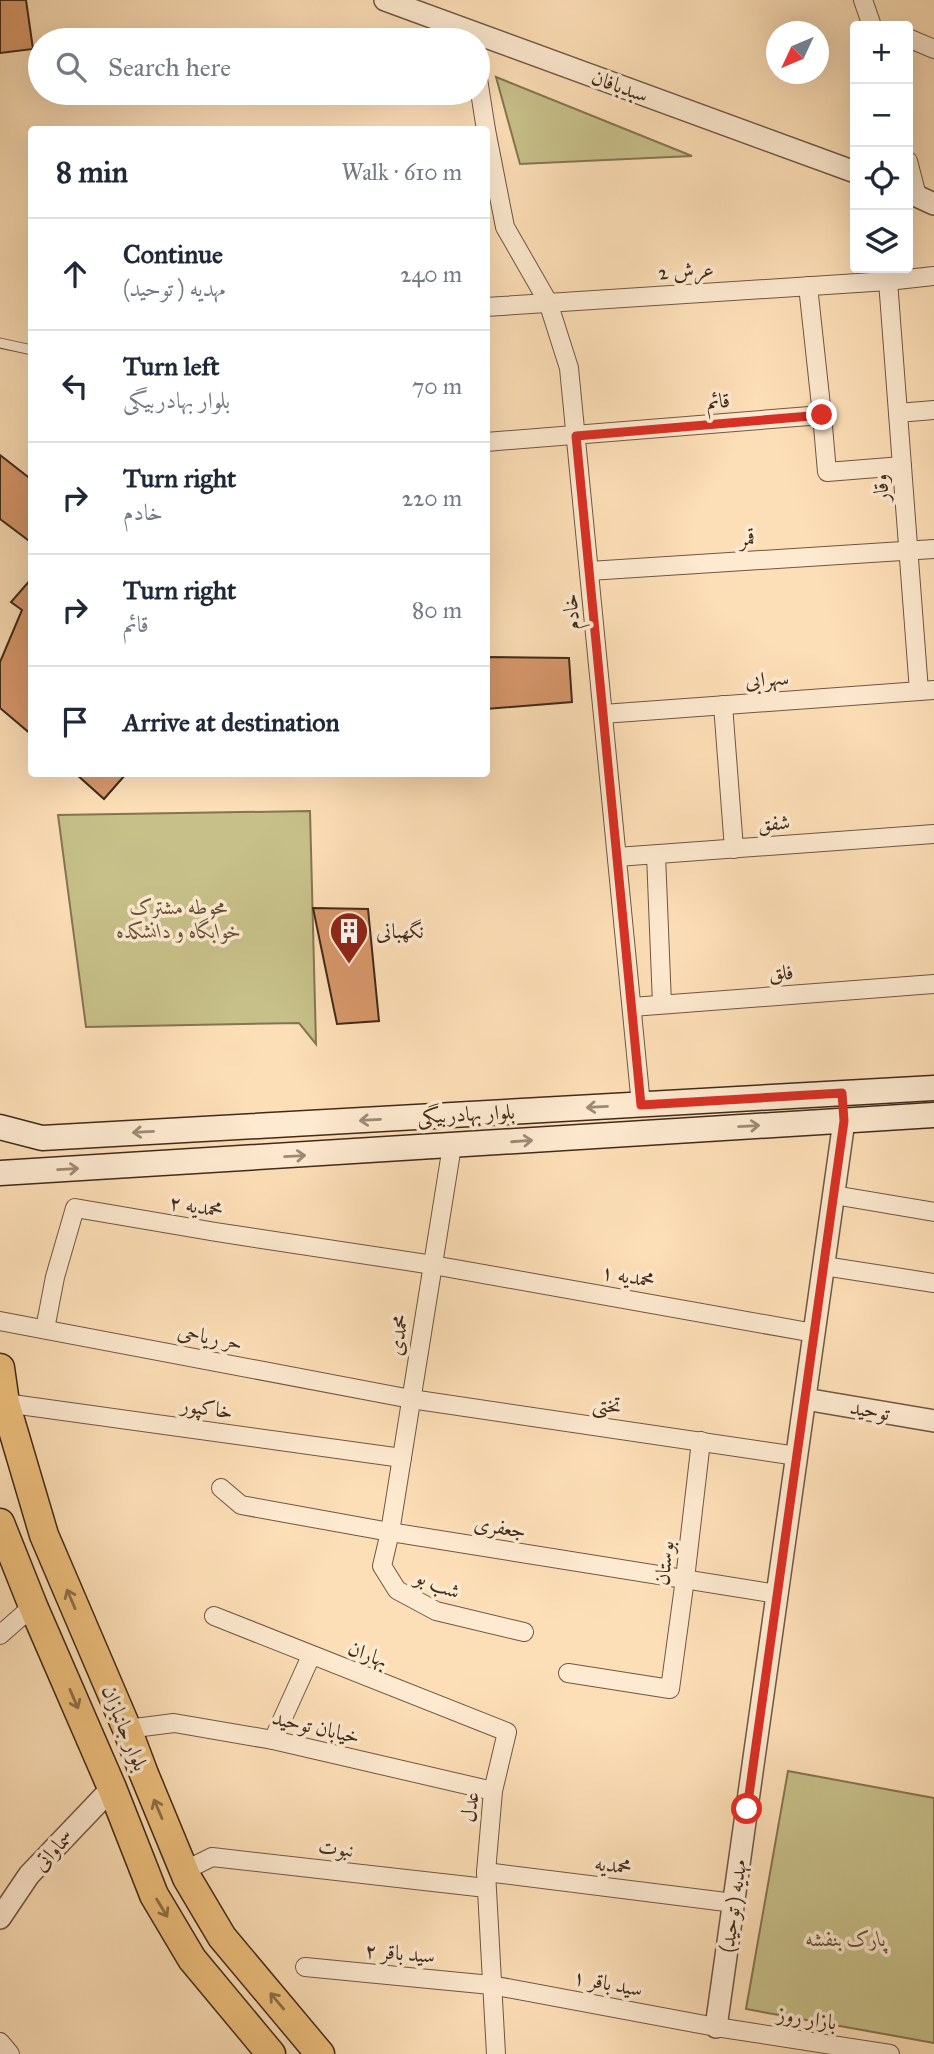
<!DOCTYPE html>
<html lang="en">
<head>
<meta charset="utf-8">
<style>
  body { margin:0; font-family:"IM FELL Great Primer",Amiri,serif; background:#f2f2f3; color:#1f2937 }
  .controls { position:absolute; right:21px; top:21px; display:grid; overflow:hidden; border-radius:7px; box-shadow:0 7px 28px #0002 }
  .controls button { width:63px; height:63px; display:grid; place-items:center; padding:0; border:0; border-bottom:2px solid #e0e1e3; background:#fff; color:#1f2937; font:35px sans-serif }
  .compass { position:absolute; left:766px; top:21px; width:63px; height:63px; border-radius:50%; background:#fff; box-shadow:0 7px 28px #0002; rotate:226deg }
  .stop { position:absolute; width:21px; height:21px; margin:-16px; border:5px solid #d93025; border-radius:50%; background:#fff }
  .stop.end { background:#d93025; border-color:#fff; box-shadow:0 2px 7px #0008 }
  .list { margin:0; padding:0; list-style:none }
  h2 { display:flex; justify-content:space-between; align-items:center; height:91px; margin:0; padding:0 28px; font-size:30px }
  h2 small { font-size:23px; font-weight:400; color:#747a83 }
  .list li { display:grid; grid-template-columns:46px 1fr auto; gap:21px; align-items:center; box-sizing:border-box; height:112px; padding:0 28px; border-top:2px solid #e0e1e3 }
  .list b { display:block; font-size:26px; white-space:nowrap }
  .list p { margin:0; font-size:23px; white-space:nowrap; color:#747a83 }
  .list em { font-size:23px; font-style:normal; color:#747a83 }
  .icon { flex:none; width:38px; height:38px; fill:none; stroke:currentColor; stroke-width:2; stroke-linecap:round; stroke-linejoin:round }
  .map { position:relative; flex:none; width:934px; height:2054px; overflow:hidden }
  .search { position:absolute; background:#fff; box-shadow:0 7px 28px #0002; left:28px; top:28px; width:462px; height:77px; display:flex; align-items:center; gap:18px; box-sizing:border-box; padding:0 24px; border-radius:38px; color:#747a83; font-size:26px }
  .panel { position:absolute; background:#fff; box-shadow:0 7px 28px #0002; left:28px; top:126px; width:462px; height:651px; border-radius:7px }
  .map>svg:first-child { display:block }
  .green { fill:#c7c089; stroke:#847552; stroke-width:2 }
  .building { fill:#d7986b; stroke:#402a1a; stroke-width:2 }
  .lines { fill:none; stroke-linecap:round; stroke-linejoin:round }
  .service-casing { stroke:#6f5741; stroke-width:11 }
  .minor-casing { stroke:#6f5741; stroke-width:20 }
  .tertiary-casing { stroke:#6f5741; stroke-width:24 }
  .secondary-casing { stroke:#402a1a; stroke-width:27 }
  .primary-casing { stroke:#402a1a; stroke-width:31 }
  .service { stroke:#feead0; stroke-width:9 }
  .minor { stroke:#feead0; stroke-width:18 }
  .tertiary { stroke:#feead0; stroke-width:21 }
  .secondary { stroke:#feead0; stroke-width:24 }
  .primary { stroke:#eec07c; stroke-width:28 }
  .oneway { stroke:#9f8a75 }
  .oneway2 { stroke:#8e6e46 }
  .route { stroke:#d93025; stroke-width:9 }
  .labels { text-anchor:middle; stroke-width:7; stroke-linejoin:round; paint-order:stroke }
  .street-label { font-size:21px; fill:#402a1a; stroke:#feead0 }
  .park-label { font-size:21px; font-style:italic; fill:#625036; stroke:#feead0 }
  .poi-label { font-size:21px; fill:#402a1a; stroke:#feead0; text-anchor:start }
</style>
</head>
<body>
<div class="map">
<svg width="934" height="2054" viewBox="0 0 934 2054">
  <rect width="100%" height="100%" fill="#fddfb7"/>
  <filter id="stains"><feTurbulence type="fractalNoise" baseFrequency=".00286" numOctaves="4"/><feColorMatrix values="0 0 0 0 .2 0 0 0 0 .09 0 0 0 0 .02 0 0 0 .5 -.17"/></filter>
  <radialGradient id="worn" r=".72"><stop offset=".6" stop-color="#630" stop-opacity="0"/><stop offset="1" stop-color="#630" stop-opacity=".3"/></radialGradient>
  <g class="green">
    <polygon points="496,77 692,156 520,164"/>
    <polygon points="310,811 316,1044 299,1023 86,1027 58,815"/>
    <polygon points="788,1771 934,1798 934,2043 746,2009"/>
  </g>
  <g class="building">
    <polygon points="0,0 26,0 33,49 0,53"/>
    <polygon points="0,455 32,480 32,543 0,519"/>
    <polygon points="32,578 32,735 0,708 0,662 22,610 11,602"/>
    <polygon points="486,657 569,658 572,702 486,709"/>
    <polygon points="76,774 126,774 104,799"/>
    <polygon points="313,908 368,909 379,1021 337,1024"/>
  </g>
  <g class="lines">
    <g class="service-casing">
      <polyline id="service" points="0,343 32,350"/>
    </g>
    <g class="minor-casing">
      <g id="minor">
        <polyline points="863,0 872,26"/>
        <polyline points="908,38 934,49"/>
        <polyline points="478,79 486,130"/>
        <polyline points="486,130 505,227 548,302 569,368 641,1105"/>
        <polyline points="908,161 917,196"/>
        <polyline points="888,281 919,691"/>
        <polyline points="808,286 822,415"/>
        <polyline points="486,307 888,281 934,276"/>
        <polyline points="898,413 934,410"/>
        <polyline points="486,442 822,415 827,472 902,466"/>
        <polyline points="589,571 934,549"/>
        <polyline points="723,705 734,849"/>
        <polyline points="603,714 934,690"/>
        <polyline points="656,855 662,1004"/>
        <polyline points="617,857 934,834"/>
        <polyline points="632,1007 934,984"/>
        <polyline points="452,1146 390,1532 382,1566 397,1590 436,1611 524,1632"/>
        <polyline points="834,1195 934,1212"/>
        <polyline points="824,1266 934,1283"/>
        <polyline points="0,1321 411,1399 797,1456"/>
        <polyline points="45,1329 55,1277 75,1208 216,1232 433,1265 814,1333"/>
        <polyline points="5,1403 402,1458"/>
        <polyline points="221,1488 241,1505 390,1532 777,1594"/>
        <polyline points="214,1616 507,1732 493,1791 486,1872 496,2054"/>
        <polyline points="0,1635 33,1606"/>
        <polyline points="568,1673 670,1689 685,1579 701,1441"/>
        <polyline points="127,1729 174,1723 273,1740 493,1791"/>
        <polyline points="273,1740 311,1656"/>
        <polyline points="184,1871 212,1857 486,1888"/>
        <polyline points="486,1872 734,1903"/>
        <polyline points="305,1967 491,1985 716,2027 890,2054"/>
        <polyline points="0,2042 10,2054"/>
      </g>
    </g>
    <g class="tertiary-casing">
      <g id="tertiary">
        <polyline points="385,0 855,172"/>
        <polyline points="908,192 934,204"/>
        <polyline points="805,1399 934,1421"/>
        <polyline points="0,1918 29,1875 112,1788"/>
        <polyline points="716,2027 844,1121"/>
      </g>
    </g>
    <g class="secondary-casing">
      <g id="secondary">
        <polyline points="0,1127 42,1138 934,1088"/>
        <polyline points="0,1173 934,1115"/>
      </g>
    </g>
    <g class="primary-casing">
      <g id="primary">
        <polyline points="0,1368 5,1403 44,1535 127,1729 144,1774 187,1878 222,1937 320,2054"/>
        <polyline points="0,1523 33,1606 112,1788 154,1895 192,1959 271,2054"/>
      </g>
    </g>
    <use href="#service" class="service"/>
    <use href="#minor" class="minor"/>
    <use href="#tertiary" class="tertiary"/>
    <use href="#secondary" class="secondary"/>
    <use href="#primary" class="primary"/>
  </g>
  <defs><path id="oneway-shaft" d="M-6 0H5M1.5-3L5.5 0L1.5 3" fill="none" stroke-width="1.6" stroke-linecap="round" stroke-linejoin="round" transform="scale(1.75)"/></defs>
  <g class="oneway">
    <use href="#oneway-shaft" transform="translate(597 1107) rotate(177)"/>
    <use href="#oneway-shaft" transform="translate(370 1120) rotate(177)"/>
    <use href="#oneway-shaft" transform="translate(749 1126) rotate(-3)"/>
    <use href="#oneway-shaft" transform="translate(143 1132) rotate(177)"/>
    <use href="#oneway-shaft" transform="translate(522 1141) rotate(-4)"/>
    <use href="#oneway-shaft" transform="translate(295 1156) rotate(-3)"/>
    <use href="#oneway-shaft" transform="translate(68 1169) rotate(-3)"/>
  </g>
  <g class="oneway2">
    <use href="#oneway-shaft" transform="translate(71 1599) rotate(-113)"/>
    <use href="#oneway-shaft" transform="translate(74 1699) rotate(67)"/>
    <use href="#oneway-shaft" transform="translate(158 1809) rotate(-113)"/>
    <use href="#oneway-shaft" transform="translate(162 1908) rotate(59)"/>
    <use href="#oneway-shaft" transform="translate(277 2001) rotate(-130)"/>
  </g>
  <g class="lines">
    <polyline class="route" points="747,1809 844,1121 842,1093 641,1105 576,436 822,415"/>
  </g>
  <defs>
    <g id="building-pin" transform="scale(2.0125)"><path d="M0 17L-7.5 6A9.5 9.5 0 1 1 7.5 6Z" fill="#8f2418" stroke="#feead0"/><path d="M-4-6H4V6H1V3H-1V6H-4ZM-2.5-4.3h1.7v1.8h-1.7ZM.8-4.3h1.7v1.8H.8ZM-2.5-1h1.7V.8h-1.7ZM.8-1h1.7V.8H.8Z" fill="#fff"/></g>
  </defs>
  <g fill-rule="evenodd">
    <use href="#building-pin" x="349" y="931"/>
  </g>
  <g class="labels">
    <g class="street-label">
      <text transform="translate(620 86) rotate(20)" y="7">سبدبافان</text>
      <text transform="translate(686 271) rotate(-3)" y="7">عرش 2</text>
      <text transform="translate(718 401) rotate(-5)" y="7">قائم</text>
      <text transform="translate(881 488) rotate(-94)" y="7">وقار</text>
      <text transform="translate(747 538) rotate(-4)" y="7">قمر</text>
      <text transform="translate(571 612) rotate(-96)" y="7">خادم</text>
      <text transform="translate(767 679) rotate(-4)" y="7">سهرابی</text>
      <text transform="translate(774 823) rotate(-4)" y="7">شفق</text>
      <text transform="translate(781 973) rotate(-4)" y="7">فلق</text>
      <text transform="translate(466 1114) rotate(-3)" y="7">بلوار بهادربیگی</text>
      <text transform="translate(196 1206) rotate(9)" y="7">محمدیه ۲</text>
      <text transform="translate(628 1276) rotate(10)" y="7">محمدیه ۱</text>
      <text transform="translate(398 1335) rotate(-81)" y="7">محمدی</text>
      <text transform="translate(210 1337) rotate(11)" y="7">حر ریاحی</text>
      <text transform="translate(607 1405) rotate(8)" y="7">تختی</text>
      <text transform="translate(207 1408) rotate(8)" y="7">خاکپور</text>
      <text transform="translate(870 1410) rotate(10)" y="7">توحید</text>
      <text transform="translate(500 1527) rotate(9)" y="7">جعفری</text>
      <text transform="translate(664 1563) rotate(-83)" y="7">بوستان</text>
      <text transform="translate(438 1584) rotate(23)" y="7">شب بو</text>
      <text transform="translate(368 1654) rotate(21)" y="7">بهاران</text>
      <text transform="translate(316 1727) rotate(13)" y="7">خیابان توحید</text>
      <text transform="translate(125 1728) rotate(68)" y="7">بلوار جانبازان</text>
      <text transform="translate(470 1807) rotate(-83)" y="7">عدل</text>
      <text transform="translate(336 1848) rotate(6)" y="7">نبوت</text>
      <text transform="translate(53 1850) rotate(-47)" y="7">سماواتی</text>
      <text transform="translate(613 1865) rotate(7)" y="7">محمدیه</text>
      <text transform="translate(733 1906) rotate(-82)" y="7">مهدیه ( توحید)</text>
      <text transform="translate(400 1953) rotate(5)" y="7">سید باقر ۲</text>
      <text transform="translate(608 1983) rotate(11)" y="7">سید باقر ۱</text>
      <text transform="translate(807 2018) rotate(9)" y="7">بازار روز</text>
    </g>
    <g class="park-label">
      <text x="179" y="914">محوطه مشترک<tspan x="179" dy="24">خوابگاه و دانشکده</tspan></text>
      <text x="846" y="1946">پارک بنفشه</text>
    </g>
    <g class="poi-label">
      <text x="376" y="938">نگهبانی</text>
    </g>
  </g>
  <rect width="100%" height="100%" filter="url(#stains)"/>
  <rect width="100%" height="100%" fill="url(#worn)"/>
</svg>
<div class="controls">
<button>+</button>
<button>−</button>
<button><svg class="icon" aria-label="locate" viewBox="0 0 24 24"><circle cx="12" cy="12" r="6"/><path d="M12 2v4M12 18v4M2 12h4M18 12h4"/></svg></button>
<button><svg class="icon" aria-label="layers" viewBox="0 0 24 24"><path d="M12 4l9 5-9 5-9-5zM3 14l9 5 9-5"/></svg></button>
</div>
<svg class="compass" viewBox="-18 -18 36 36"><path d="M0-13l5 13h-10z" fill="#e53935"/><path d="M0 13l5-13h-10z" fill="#747a83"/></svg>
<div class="stop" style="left:747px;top:1809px"></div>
<div class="stop end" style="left:822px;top:415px"></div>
<div class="search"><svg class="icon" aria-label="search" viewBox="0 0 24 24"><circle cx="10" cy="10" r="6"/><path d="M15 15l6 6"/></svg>Search here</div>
<section class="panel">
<h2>8 min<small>Walk · 610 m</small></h2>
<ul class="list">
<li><svg class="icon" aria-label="ahead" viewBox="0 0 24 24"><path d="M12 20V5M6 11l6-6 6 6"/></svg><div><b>Continue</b><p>مهدیه ( توحید)</p></div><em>240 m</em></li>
<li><svg class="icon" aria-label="left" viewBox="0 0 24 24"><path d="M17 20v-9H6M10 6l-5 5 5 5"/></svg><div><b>Turn left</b><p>بلوار بهادربیگی</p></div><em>70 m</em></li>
<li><svg class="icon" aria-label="right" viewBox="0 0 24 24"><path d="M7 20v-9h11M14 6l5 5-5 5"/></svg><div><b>Turn right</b><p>خادم</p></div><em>220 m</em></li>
<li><svg class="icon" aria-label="right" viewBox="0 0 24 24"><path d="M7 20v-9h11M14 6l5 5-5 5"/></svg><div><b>Turn right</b><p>قائم</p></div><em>80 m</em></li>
<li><svg class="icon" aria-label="arrive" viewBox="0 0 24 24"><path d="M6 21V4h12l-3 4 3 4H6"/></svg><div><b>Arrive at destination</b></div></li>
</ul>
</section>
</div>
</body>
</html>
